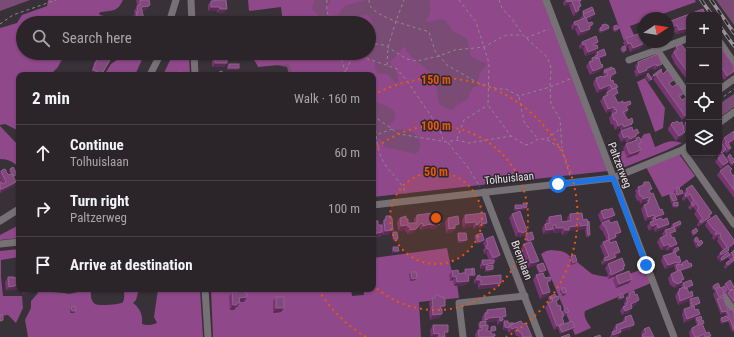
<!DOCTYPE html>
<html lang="en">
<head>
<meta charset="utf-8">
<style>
  body { margin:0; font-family:"Roboto Condensed",sans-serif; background:#373136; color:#f1f3f6 }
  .controls { position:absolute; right:12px; top:12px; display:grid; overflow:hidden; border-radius:8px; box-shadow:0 1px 3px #0004 }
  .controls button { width:36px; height:36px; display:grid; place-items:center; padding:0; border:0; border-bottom:1px solid #474247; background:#2b252a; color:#f1f3f6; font:20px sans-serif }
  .compass { position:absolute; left:638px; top:12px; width:36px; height:36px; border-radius:50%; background:#2b252a; box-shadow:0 1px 3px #0004; rotate:78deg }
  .stop { position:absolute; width:12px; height:12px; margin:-9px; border:3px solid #1a73e8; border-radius:50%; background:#fff }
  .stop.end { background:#1a73e8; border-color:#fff; box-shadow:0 1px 4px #0008 }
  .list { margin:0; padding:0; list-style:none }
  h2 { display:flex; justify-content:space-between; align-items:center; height:52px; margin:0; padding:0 16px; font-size:17px }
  h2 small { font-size:13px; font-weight:400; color:#a6a5a8 }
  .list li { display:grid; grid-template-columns:26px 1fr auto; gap:12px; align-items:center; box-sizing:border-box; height:56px; padding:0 16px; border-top:1px solid #474247 }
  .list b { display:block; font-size:15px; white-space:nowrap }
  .list p { margin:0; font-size:13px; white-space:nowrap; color:#a6a5a8 }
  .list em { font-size:13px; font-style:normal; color:#a6a5a8 }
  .icon { flex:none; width:22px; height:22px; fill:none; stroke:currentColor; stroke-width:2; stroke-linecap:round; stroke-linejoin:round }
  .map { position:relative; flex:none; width:734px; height:337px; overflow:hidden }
  .search { position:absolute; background:#2b252a; box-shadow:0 1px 3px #0004; left:16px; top:16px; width:360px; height:44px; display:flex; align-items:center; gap:10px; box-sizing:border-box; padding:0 14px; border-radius:22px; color:#a6a5a8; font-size:15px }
  .panel { position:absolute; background:#2b252a; box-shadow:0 1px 3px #0004; left:16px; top:72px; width:360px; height:220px; border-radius:8px }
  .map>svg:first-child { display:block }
  .green { fill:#7a4c75 }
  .forest { fill:#8f4889 }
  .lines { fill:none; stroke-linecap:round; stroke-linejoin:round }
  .path { stroke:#8f888e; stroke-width:1; stroke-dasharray:3 3; stroke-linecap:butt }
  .minor { stroke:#757175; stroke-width:7 }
  .rail-casing { stroke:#999398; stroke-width:3.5 }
  .rail { stroke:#2e272d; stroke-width:2; stroke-dasharray:6; stroke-linecap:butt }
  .wall { fill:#773672 }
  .shaded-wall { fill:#592c55 }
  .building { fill:#83497f; stroke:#93618f }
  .route { stroke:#1a73e8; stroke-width:5 }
  .ring { fill:none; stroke:#e8590c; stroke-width:2; stroke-dasharray:2 4 }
  .labels { text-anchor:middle; stroke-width:3; stroke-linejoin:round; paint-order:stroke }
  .street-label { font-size:11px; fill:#e8e3e8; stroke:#2e272d }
  .centre { fill:#e8590c; stroke:#2e272d; stroke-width:2 }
  .ring-label { font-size:12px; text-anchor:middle; font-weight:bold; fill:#e8590c; stroke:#2e272d; stroke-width:3; stroke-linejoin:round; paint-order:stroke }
</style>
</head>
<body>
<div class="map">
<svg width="734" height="337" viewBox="0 0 734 337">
  <rect width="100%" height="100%" fill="#393138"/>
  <g class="green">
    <polygon points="0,0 30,0 0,11"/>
    <polygon points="252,0 541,0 602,163 373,194 373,75 289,75 287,67 255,61 245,53 369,53 369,23 282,23 288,22 286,9 274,5"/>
    <polygon points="716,0 734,0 734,25"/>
    <polygon points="734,94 734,107 719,118 719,104"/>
  </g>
  <g class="forest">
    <path d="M48,0h75c-6,12 -9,10 -22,12l-2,1 1,2 4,1 8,7h-89v30h51l-13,8 -3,6 -5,5 -9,3h-25v56l-14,-7 -5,1v-97l17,-5 5,-8 25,-9z"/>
    <path d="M248,0h67l-3,8c3,5 9,9 12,15h-41l-2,-16 -32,4z"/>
    <path d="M331,0h34c-16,6 -18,0 -27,15l-7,2 -4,-3 -1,-5z"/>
    <path d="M430,0h114l64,171 -235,26v-58c10,-2 8,3 12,8l31,7c3,-3 5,-7 4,-11 -2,-14 -18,-13 -29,-14l-3,-2c2,-3 5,-5 7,-8 4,-10 -15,-16 -22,-18v-14c4,-3 4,-6 3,-10h-3v-2h-23l-3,-2h-2l-2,2h-51v-3l-3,-8 -31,3c-2,-5 -6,-9 -7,-14h113l3,6 8,3v6l2,5c4,2 7,0 10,1 3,2 6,7 9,9l2,-1c0,-8 -1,-12 -7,-17v-4l14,-15c3,14 19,17 26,28 6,9 6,20 8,30l11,6 3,-1 4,-4 11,-6 1,-5 5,-7 5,-1c-3,-9 2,-15 8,-22l-1,-1c-16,-5 -17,-6 -18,-22l-2,-3 -13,-7 -8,-11 -3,-1 -15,3 -1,-2c7,-10 3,-10 4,-20z"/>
    <polygon points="609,0 695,0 696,2 651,18 644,18 644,21 630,26 635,37 624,41"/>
    <polygon points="367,15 371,18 372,25 370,29 371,38 369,40 369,23 340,23 341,22 353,17"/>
    <polygon points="123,53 145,53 135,75 106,75 106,72 111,64 118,59"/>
    <polygon points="189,55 190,75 163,75 172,56"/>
    <polygon points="645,78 665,108 663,128 655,132 637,82"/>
    <path d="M0,126l19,20v22c-5,-6 -11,-9 -19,-9z"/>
    <path d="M650,133l5,14c11,-5 15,-8 27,-4l-17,8 -45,18h-2l-6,-14 27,-10 1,-5 4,-6z"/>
    <polygon points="679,154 695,176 673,193 662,197 646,167"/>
    <polygon points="19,225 19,238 0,240 0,235"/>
    <polygon points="447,248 451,268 457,284 459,298 419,302 421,337 213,337 211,289 351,289 352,296 364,295 364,289 373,289 373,258"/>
    <polygon points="19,249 19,257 1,260 1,277 3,296 22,296 23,308 16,323 8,315 0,316 0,251"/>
    <path d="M551,250l10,1 5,2 26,21c23,6 32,2 53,-6l6,15 -66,28c-2,6 3,12 6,17l-16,7 -34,-81 5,-3z"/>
    <path d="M37,289h7l9,3 11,1 5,1 9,-2 2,-3h11c0,5 -1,11 4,15 3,2 25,1 28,-2 2,-4 1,-9 1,-13h15l-3,11 -3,3c7,5 10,12 9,21 5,2 10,1 15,-1l-3,-6 4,-28h42l3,48h-175l-3,-17 6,-12v-7l7,-8z"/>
  </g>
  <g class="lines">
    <g class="path">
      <path d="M327,0c-1,9 0,15 5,23"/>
      <path d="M369,0c0,2 1,5 1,6 9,13 45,21 59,26l6,19 12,14 31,18 20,6h8l13,7 31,-9 20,-8"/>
      <polyline points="459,0 476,22 489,63 488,105 511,136 525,145 530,144 538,139 546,139 562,149 570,176"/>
      <polyline points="499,0 502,8 512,19 523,35 547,57 550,64 551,69 550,87 551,104 560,119 562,148"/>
      <polyline points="0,24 13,15 56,0"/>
      <polyline points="526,38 549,29"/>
      <polyline points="369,45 377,44 384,45 407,59 417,61 439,56 455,50 484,47 502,37 507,35 522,35"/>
      <polyline points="340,53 346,75"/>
      <polyline points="356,53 360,56 397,69 407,81 438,126 442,135 443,142"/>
      <polyline points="387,65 388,47 396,21 404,0"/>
      <polyline points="346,70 355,53"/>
      <polyline points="519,97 524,122 538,139"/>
      <polyline points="719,100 734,89"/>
      <polyline points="373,115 375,117 399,134 447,142 456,140 469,143 511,136"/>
      <path d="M375,118c1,16 1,34 11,48 7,9 16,17 20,28"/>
      <polyline points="373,137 376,135 392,129"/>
      <polyline points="457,139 464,120 488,105"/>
      <polyline points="547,139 560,129"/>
      <polyline points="448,143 467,166 480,187"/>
    </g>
    <g class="minor">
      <polyline points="191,0 192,23"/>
      <polyline points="546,0 674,337"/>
      <polyline points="169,23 176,0"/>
      <polyline points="689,38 657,50 689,96"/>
      <polyline points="719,41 734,63"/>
      <polyline points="194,53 195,75"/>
      <polyline points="629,60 657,50"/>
      <polyline points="150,75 161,53"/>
      <polyline points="719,90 734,79"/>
      <polyline points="719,123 734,112"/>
      <polyline points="682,150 734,224"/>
      <polyline points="484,192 540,337"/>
      <polyline points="373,205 613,178 682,150 689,145"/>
      <polyline points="0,221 19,209"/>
      <polyline points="0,244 19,242"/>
      <polyline points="205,289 208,337"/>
      <polyline points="724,295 734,311"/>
      <polyline points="463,337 459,303 525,296"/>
    </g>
    <g class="rail-casing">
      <g id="rail">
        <polyline points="701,0 712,15"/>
        <polyline points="711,0 734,33"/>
        <polyline points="719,25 734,46"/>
      </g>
    </g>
    <use href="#rail" class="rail"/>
  </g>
  <g class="wall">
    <polygon points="136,0 149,0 149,6 146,10 142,11 141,23 135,23 133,16 135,14 134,11 137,7"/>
    <polygon points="565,0 582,0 580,3 581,6 579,9 579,10 576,15 573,16 569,5 564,6 563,3"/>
    <polygon points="211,1 227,2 226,2 224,13 217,13 217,11 208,11 208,5"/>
    <polygon points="703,9 705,14 705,15 689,15 689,23 688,24 689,27 686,30 685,32 676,34 674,29 673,30 674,32 671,36 668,38 668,22"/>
    <polygon points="583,11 592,18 587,20 588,23 593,24 587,33 578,36 575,29 572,30 571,26 574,22 581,20 580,18 583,15 582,13"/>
    <polygon points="211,18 223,23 209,23 208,22"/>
    <polygon points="602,25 606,25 609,28 608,30 600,33 598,30"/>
    <polygon points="614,26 619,28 617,31 614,32 612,28"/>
    <polygon points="644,32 644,42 656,42 645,46 643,41 642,42 643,44 640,48 630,52 628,47 625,48 626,50 625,52 622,53 620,49 622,47 625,46 623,43 626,38"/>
    <polygon points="582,42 598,42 596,45 598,48 595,53 585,56 583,49 580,49 579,46"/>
    <polygon points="676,47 687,56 689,59 689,82 675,64 671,56"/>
    <polygon points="719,48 734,66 734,73 724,80 719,72"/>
    <polygon points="597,52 606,55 605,57 599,59 600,71 590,75 586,66 592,58 596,55 595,54"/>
    <polygon points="95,53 102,53 100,56 101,75 93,75 91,74 94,63 96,60 93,59"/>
    <polygon points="112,53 123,53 122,54 118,53 118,56 117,58 111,58 111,54"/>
    <polygon points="216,53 223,57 227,63 224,67 212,67 212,61"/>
    <polygon points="658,54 659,68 654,70 653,68 645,72 644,74 636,77 634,71 636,69 635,66 638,62"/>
    <polygon points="229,64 239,68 237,70 227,70 227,66"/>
    <polygon points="604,70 616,73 613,77 610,78 611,81 616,88 615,97 618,103 623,103 628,108 627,108 628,110 625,115 630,127 629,128 633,131 639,133 633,140 627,144 625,140 621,142 618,135 621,131 620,128 615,130 613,124 611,125 609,118 612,114 611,111 606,113 600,101 603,97 604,96 607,92 608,91 607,89 597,93 593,84 594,83 593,82 596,78 604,77 603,73"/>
    <polygon points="662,70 661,72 671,84 670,84 672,87 684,93 680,98 682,100 689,101 689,114 687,116 682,120 653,79 656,76 652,78 651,77 653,75"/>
    <polygon points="647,75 652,79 649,82 645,77"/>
    <polygon points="689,120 689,132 688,130 686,132 684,129 685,132 682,136 676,141 668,130 668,128 671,124 674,123 679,123 683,126 685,123"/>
    <polygon points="734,131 734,142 729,145 731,148 728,152 726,153 725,151 719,157 728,162 725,166 721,169 715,162 719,157 716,154 712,157 709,153 719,153 719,141 721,142 724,138"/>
    <polygon points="636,138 639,146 638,154 627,158 623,148 626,144 634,141"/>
    <polygon points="728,156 734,163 731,166 726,158"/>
    <polygon points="10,169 15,177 14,177 16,182 13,186 0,193 0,182 1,182 0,180 0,172 1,171 6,172 9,175 10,174 9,171"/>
    <polygon points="732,169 730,172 733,176 734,175 734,198 717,175 720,171"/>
    <polygon points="644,182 650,192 660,210 664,214 661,218 662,220 669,224 666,228 655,232 654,229 649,231 647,226 652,221 651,219 645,221 641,209 644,205 645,204 647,203 646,201 640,204 639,200 637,201 635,196 636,194 635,191 638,187 641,186"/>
    <polygon points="676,188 683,193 682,195 676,197 674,191"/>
    <polygon points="686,189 712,213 710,216 710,217 707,221 698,227 697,225 699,221 694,214 696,211 693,207 690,210 688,207 691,204 687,198 683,201 682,199 684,195 683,194"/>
    <polygon points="670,194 675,202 671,203 669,196"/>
    <polygon points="523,203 526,209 522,210 522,209 521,210 514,211 514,207 515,205 522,205"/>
    <polygon points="673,203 678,206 677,208 673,208 672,205"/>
    <polygon points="607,210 615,215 612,219 609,220 610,223 621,232 618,236 616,237 613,241 610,243 617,256 615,257 613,261 602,265 601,262 605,258 600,246 603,242 605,241 606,239 602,230 601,230 599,227 602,223 601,223 598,215 601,211"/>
    <polygon points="485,213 484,227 479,228 479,226 478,226 476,229 473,229 473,226 463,228 462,220 465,215"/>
    <polygon points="512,214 527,231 524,235 520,237 519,236 516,237 509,218"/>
    <polygon points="570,214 583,220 587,219 589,237 586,237 585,229 577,230 577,227 574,230 569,231 567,234 562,235 561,232 553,233 553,229 550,233 543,234 542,228 545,224 546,224 546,221 549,217 562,222 568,221 567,218"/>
    <polygon points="417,215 434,219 437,228 430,229 430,228 424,229 423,230 420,230 420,227 417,228 413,233 407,234 407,231 405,232 405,230 398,231 397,222 400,218 406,219 408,223 414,223 414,219"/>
    <polygon points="386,216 390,234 383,235 382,234 380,237 373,238 373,220 376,221 378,225 382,225 383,222 383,221"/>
    <polygon points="448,218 456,229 455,229 452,232 446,233 445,222"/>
    <polygon points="707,221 734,240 734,244 732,247 729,249 729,250 726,254 718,260 717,257 720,253 723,250 717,241 718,239 717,237 714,240 712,238 713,236 712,234 711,234 705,225"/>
    <polygon points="673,224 680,227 675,229 673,235 671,236 674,248 667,251 666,249 661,250 657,242 660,238 663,236 662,234 665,230 672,228 671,226"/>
    <polygon points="692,231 697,233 693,236 691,233"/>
    <polygon points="393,232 398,239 396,241 393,241 392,234"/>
    <polygon points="458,233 465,242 458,243 457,235"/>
    <polygon points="526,234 534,239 533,241 531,242 536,265 528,268 521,249 524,244 527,243 524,236"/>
    <polygon points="476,235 483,242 477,244 474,237"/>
    <polygon points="695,238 699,241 695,245 693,240"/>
    <polygon points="486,239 500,255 498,259 494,261 494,263 493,265 492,271 485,272 485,268 480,269 480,265 482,260 489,260 486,253 484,254 483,250 485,248 483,243"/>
    <polygon points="697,244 702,245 697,248 695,246"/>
    <polygon points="393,247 399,251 397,253 392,253 392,249"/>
    <polygon points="674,249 678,252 675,253 680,264 681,264 682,263 689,264 692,266 691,268 681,271 684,279 679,286 674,288 673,286 672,287 671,285 670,285 668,278 671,274 676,272 674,266 665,269 661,261 663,256 673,253 672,251"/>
    <polygon points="734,250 734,262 725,269 724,267 726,263 730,260 728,257 721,262 719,260 721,258 731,253"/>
    <polygon points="571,256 576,263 571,265 569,258"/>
    <polygon points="608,264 623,268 624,269 621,274 629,283 616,288 613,280 616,276 608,279 607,276 608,275 605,268"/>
    <polygon points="537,265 546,270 545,272 543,273 548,285 550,292 547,296 540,299 533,280 536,275 539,274 536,267"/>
    <polygon points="465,269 475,275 474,277 471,277 469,279 466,285 454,286 453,280 450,281 449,275 452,271 459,274 463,273"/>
    <polygon points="411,272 417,278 415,280 410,281 409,274"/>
    <polygon points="477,276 480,277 501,283 498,287 478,289 478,284 474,284 474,280"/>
    <polygon points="8,277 14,278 19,277 6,291 5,282"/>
    <polygon points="683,283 693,285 691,287 687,289 689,293 693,296 692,298 698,305 694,307 695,310 700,314 697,318 701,321 706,333 710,337 690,337 689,332 692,328 697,326 696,324 697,323 696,323 695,320 696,318 684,323 682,314 684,309 690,307 689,306 690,304 689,301 678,305 675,296 679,289 682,288 681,285"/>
    <polygon points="725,284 734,288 733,289 734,291 734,305 725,292 724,294 724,295 723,297 728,310 734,314 734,331 732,332 728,321 727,322 721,324 720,320 721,318 726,316 725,313 721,315 713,294 716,290 714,291 712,288 713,286 720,286 719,288 721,288 724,286"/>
    <polygon points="561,288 566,293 565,295 562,296 561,293 560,293 560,290"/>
    <polygon points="22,289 31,289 28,293 23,294"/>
    <polygon points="237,290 244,302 239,302 237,307 236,307 234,310 230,310 229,296 232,292 236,292"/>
    <polygon points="629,293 635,295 639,300 636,304 632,307 632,308 629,313 622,315 620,311 624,305 624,303 626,299 626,297"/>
    <polygon points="555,294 557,303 558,306 561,309 561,311 563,311 564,309 569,312 567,314 564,315 563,318 563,325 575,327 573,329 560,334 558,328 554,330 545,308 548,303 549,303 548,299 549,297"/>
    <polygon points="436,295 442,310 442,314 439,318 430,320 429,312 430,309 429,303 432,298 434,298"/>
    <polygon points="619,295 624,297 622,299 618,300 617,297"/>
    <polygon points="276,297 284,308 281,312 273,313 273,301"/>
    <polygon points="71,307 74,313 70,313 70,309"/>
    <polygon points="487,310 506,316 500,324 497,325 497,321 486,322 486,325 488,329 487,331 490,331 490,329 491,327 496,330 494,332 491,333 491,334 494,337 475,337 475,334 478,330 479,330 478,324 480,322 482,322 482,317"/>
    <polygon points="625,317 631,329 621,332 618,336 617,337 610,337 612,332 613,332 613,329 616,325 622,322"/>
    <polygon points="504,321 508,323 523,324 532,337 518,337 518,336 516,336 514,331 509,333 507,330 503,330 503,323"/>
    <polygon points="433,325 448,332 445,337 431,337 430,330"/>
    <polygon points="644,329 654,337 641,337 642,335 641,333"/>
  </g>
  <g class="shaded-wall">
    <polygon points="572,1 569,5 564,6 567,2"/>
    <polygon points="149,6 146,10 138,11 141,7"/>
    <polygon points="211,7 220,7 217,11 208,11"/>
    <polygon points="220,9 227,9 224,13 217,13"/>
    <polygon points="579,10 576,15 573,16 576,12"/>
    <polygon points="595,14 592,18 583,22 586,18"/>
    <polygon points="144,19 141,23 135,23 138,20"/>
    <polygon points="575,25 578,25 575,29 572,30"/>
    <polygon points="677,25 674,29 669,31 672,27"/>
    <polygon points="689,27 685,32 676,34 679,30"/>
    <polygon points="609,28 608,30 600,33 601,31"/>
    <polygon points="590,29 587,33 578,36 581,32"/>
    <polygon points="674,32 671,36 668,38 668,35"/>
    <polygon points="644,38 643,41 638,43 641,39"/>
    <polygon points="648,42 656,42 645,46"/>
    <polygon points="631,43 628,47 625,48 628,44"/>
    <polygon points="585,44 583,49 580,49 583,45"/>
    <polygon points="643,44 640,48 630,52 633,48"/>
    <polygon points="598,48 595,53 585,56 588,52"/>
    <polygon points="606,55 605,57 594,60 596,58"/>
    <polygon points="113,56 118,56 117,58 111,58"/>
    <polygon points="215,63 227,63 224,67 212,67"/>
    <polygon points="656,64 653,68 645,72 644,74 636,77 639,73"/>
    <polygon points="662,64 659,68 654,70 657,66"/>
    <polygon points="603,67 600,71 590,75 593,71"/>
    <polygon points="229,68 239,68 237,70 227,70"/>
    <polygon points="93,70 102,74 101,75 93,75 91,74"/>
    <polygon points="734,71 733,74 724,80 727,76"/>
    <polygon points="616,73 613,77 610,78 611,75"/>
    <polygon points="610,85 607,89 597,93 600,89"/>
    <polygon points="631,104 628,108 623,110 626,106"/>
    <polygon points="614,107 611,111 606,113 608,109"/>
    <polygon points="689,113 687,116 682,120 685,116"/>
    <polygon points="633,123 629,128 621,131 624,127"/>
    <polygon points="623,124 620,128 615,130 618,126"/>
    <polygon points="685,132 682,136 676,141 679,136"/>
    <polygon points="639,133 633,140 627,144 630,139 636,134"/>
    <polygon points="628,136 625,140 621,142 624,138"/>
    <polygon points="734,139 734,142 727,146 728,143"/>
    <polygon points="641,150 638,154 627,158 630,154"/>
    <polygon points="715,153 717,153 712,157"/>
    <polygon points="728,162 725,166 721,169 723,165"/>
    <polygon points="16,182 13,186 0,193 2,189"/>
    <polygon points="683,193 682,195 676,197 677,195"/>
    <polygon points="690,194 687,198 683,201 686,197"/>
    <polygon points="649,197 646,201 640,204 643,199"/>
    <polygon points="674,206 678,206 677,208 673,208"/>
    <polygon points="527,207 526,209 522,210 524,208"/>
    <polygon points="522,208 521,210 514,211 516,209"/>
    <polygon points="664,214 661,218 654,221 655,217"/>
    <polygon points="615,215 612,219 601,223 604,219"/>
    <polygon points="654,215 651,219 645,221 648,217"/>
    <polygon points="710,217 707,221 698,227 701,223"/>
    <polygon points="476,222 473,226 463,228 466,223"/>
    <polygon points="479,222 482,222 476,229 473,229"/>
    <polygon points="423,223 420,227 417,228 420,224"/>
    <polygon points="487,223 484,227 479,228 482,224"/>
    <polygon points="577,223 580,223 574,230 569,231 567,234 562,235 565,230 569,227"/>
    <polygon points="433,224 430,228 424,229 423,230 420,230 423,226 426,225"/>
    <polygon points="440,224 437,228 430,229 433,225"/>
    <polygon points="459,224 452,232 446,233 449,229 455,225"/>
    <polygon points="657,224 654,229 649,231 652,226"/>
    <polygon points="669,224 666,228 655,232 658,228"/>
    <polygon points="681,224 680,227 672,229 674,227"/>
    <polygon points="408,225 405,230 398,231 401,226"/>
    <polygon points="553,225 556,225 550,233 543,234 546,230"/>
    <polygon points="588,225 585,229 577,230 580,226"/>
    <polygon points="408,227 410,227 407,231 405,232"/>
    <polygon points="556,228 564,228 561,232 553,233"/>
    <polygon points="416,229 413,233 407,234 410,230"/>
    <polygon points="393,230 390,234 383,235 385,231"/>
    <polygon points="527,231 524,235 520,237 522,233"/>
    <polygon points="676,231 673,235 667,238 670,233"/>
    <polygon points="382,232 383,233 382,235 380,235 380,237 373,238 373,234"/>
    <polygon points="519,232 522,232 519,236 516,237"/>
    <polygon points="621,232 618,236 612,239 615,234"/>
    <polygon points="720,233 717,237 714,240 716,235"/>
    <polygon points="616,237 613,241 606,244 609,240"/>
    <polygon points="394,239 398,239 396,241 393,241"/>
    <polygon points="534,239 533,241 527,244 528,241"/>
    <polygon points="467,240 465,242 458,243 459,241"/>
    <polygon points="484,240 483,242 477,244 478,242"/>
    <polygon points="734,243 732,247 725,252 728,248"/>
    <polygon points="669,244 666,249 661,250 664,246"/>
    <polygon points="677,244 674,248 667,251 670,247"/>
    <polygon points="487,249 489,249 486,253 484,254"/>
    <polygon points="729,250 726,254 718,260 721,255"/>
    <polygon points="394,251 399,251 397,253 392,253"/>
    <polygon points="620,252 617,256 611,258 614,254"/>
    <polygon points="500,255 498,259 490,262 493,258"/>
    <polygon points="730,255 728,257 721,262 722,260"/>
    <polygon points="616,257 613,261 602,265 605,261"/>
    <polygon points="734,260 734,262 725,269 728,265"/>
    <polygon points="539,261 536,265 528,268 531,263"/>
    <polygon points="577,261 576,263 571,265 573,263"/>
    <polygon points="677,262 674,266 665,269 668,265"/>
    <polygon points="494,263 491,267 486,266 485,268 480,269 483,265"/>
    <polygon points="692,266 691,268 677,273 678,271"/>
    <polygon points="493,269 492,271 485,272 487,270"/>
    <polygon points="624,269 621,274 608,279 611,275"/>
    <polygon points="546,270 545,272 539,275 540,272"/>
    <polygon points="468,275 475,275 474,277 471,277 469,279 465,279"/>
    <polygon points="456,276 453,280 450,281 453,277"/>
    <polygon points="417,278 415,280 410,281 412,279"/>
    <polygon points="632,279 629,283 616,288 619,284"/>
    <polygon points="684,279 679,286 674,288 677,284 681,280"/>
    <polygon points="477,280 481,280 478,284 474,284"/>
    <polygon points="551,280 548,285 544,286 547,282"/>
    <polygon points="469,281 466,285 454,286 457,282"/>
    <polygon points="501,283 498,287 478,289 481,285"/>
    <polygon points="19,285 19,289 21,289 6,291 9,287"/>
    <polygon points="693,285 691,287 683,291 685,288"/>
    <polygon points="26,289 31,289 28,293 23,294"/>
    <polygon points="550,292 547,296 540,299 543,294"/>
    <polygon points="563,293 566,293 565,295 562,296"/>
    <polygon points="693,296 691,300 690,299 689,301 678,305 680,301"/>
    <polygon points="247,297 244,302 236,302 239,298"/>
    <polygon points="639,300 636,304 628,309 631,304"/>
    <polygon points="237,303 240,303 237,307 236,307 234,310 230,310 233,305"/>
    <polygon points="700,303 698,305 690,308 692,306"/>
    <polygon points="441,306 445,306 442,310 438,311"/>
    <polygon points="276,308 284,308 281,312 273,313"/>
    <polygon points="632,308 629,313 622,315 625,311"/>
    <polygon points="72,311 76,311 74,313 70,313"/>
    <polygon points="727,311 725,313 721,315 722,312"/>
    <polygon points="442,314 439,318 430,320 433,315"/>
    <polygon points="700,314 697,318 684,323 687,319"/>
    <polygon points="506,316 500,324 497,325 502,317"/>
    <polygon points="500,317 497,321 485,322 482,324 485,320 488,318"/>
    <polygon points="729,320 727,322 721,324 723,322"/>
    <polygon points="564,323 561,327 559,326 558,328 554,330 557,326"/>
    <polygon points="634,325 631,329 617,333 620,329"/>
    <polygon points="505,327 509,328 507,330 503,330"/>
    <polygon points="517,327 514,331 509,333 512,329"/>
    <polygon points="575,327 573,329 560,334 562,332"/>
    <polygon points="496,330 494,332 490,333 492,331"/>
    <polygon points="444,332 448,332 445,336 441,337"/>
    <polygon points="621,332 618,336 612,337 613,335"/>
    <polygon points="439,333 436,337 431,337 434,334"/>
  </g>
  <g class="building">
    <polygon points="140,0 149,0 150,4 149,6 141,7 144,19 138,20 136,12 138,12 137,7 138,5 140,5"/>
    <polygon points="219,0 226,0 227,9 220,9 220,7 211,7 211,1"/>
    <polygon points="566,0 581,0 579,1 581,6 578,7 579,10 576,12 572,1 567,2"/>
    <polygon points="592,7 594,11 593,10 584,14 583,11"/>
    <polygon points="703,9 705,14 703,15 689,15 689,20 687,21 689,26 688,28 679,30 677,25 672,27 674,32 668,35 668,22"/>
    <polygon points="593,10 595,14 586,18 588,23 592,22 593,24 589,26 590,29 581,32 578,25 575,25 574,22 585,18 583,14"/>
    <polygon points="223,17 223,23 212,23 211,18"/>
    <polygon points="606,24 606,25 608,25 609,28 601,31 600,28 603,27 602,25"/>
    <polygon points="617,25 619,28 615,30 614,26"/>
    <polygon points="644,32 644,38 641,39 643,44 633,48 631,43 628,44 626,38"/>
    <polygon points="596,36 598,42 593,44 594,46 597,45 598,48 588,52 585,44 583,45 582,42"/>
    <polygon points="681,44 689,54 687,56 689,59 689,74 678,59 674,52 678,49 676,47"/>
    <polygon points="625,46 626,50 623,51 622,47"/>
    <polygon points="719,48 720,50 722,49 734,66 734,71 727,76 719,63"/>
    <polygon points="604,49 606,55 596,58 595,56 598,55 597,52"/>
    <polygon points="96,53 102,53 100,56 110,60 102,74 93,70 97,59 98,60 99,56 96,54"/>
    <rect x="113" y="53" width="5" height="3"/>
    <polygon points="217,53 223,53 223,57 227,56 227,63 215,63 215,57 217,57"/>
    <polygon points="658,54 662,64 657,66 656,64 646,69 647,70 639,73 637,67 639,66 638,62"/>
    <polygon points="595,57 596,59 599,58 601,65 602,64 603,67 593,71 589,62 593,61 592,58"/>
    <rect x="229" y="64" width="10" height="4"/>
    <polygon points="612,67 612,69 606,71 605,73 604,70"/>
    <polygon points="614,68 616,73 611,75 611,77 610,77 611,81 613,80 614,84 616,84 618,87 612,89 610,85 600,89 596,80 597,80 596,78 602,76 603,77 608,75 606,71"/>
    <polygon points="661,69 662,70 654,76 653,75"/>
    <polygon points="667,70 669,72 674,80 669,83 672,87 677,84 679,85 684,93 679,96 682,100 687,97 689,101 689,113 685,116 656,75 661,71 663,74"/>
    <polygon points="222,71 222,74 230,74 230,75 217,75 219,74 219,72"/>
    <polygon points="179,72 183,72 183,75 174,75 175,75 175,74 179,74"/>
    <polygon points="648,73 652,79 651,80 647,75"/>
    <polygon points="616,88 618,93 614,95 618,103 623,101 623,103 630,101 631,104 626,106 628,110 623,112 628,120 632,118 633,123 631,123 632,124 624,127 623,124 618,126 616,120 614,120 612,114 617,112 616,109 615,110 614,107 608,109 603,97 608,95 607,92"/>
    <polygon points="689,120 689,127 688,127 685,123"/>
    <polygon points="677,121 679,123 682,122 684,129 683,129 685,132 679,136 671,125 672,125 671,124 673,122 674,123"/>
    <polygon points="632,127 633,131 637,129 639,133 636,134 636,136 630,139 628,136 624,138 621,131"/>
    <polygon points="734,131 734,139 728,143 731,148 729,149 725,143 727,142 724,138"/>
    <polygon points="639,137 642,142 638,144 641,150 630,154 626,144 637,140 636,138"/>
    <polygon points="719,141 720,141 726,149 722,153 719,150"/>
    <polygon points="723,154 728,162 723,165 718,158"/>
    <polygon points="730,154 733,159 734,158 734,162 732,164 728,156"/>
    <polygon points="728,165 732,169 730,171 733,176 734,175 734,190 720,171"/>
    <polygon points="13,167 17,174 14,176 10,169"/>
    <polygon points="4,169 6,170 6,172 9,175 12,174 16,182 2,189 1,188 1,189 0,189 0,182 1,182 3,184 6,182 1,171"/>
    <polygon points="644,182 649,182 652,189 649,190 651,194 653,193 660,210 662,209 664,214 655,217 654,215 648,217 644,205 649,203 648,200 650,200 649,197 643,199 642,196 640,196 638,191 640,191 638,187 644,185"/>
    <polygon points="692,185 712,213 709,215 710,217 701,223 700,221 703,219 697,210 699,208 696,203 693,206 691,203 694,201 690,194 686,197 685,194 688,192 686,189"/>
    <polygon points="679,187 680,191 682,190 683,193 677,195 676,188"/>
    <polygon points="674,193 677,200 673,201 670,194"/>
    <polygon points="678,202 678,206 674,206 673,203"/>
    <polygon points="523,203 526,203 527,207 524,208"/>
    <polygon points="515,205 522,205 522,208 516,209"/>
    <polygon points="612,208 615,215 604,219 601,211 607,209 607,210"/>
    <polygon points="520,211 527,231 522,233 522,232 519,232 512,214"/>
    <polygon points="433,213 434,219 439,219 440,224 433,225 433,224 426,225 423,226 423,223 420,224 416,229 410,230 410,227 408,227 408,225 401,226 400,218 406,216 406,219 408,219 408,223 417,223 417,215"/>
    <polygon points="485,213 487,223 482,224 482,222 479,222 479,224 476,225 476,222 466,223 465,215"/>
    <polygon points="582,213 583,220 587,219 588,225 580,226 580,223 577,223 577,226 569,227 569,230 565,230 564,228 556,228 556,225 553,225 553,229 546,230 545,224 550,223 549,217 561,215 562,222 567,221 571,221 570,214"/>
    <polygon points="716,215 734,240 734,243 728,248 729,250 721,255 720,253 727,247 720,237 721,235 720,233 716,235 715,233 717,232 715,230 714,230 707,221"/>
    <polygon points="386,216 391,216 391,218 392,218 393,230 385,231 384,220 386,220"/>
    <polygon points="458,216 459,224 455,225 455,228 449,229 448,218"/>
    <polygon points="655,217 656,220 661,218 662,220 667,218 669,224 658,228 657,224 652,226 650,222 654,221 653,218"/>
    <polygon points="375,219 376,221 378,221 378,225 382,225 382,232 373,234 373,220"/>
    <polygon points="609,220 610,223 617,221 621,232 615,234 616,237 609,240 608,237 609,236 605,226 604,226 602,223"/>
    <polygon points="589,221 590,235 588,235 587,227 588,225 588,222"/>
    <polygon points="680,221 681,224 674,227 673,224"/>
    <polygon points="674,227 676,231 670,233 672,238 674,237 677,244 670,247 669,244 664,246 660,238 667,235 665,230"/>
    <polygon points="696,228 698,231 694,234 692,231"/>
    <polygon points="393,232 397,232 398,239 394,239"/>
    <polygon points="532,232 534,239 528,241 526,234"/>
    <polygon points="458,233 466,233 467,240 459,241"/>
    <polygon points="482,233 484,240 478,242 476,235"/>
    <polygon points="493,236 500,255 493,258 489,249 487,249 486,246 488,245 486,239"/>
    <polygon points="697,237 699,241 696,242 695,238"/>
    <polygon points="609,240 610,243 616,241 620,252 614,254 616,257 605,261 604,258 609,256 603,242"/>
    <polygon points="701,240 703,243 699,246 697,244"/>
    <polygon points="531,242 539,261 531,263 524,244"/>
    <polygon points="393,247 398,247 399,251 394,251"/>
    <polygon points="678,247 679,250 674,252 674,249"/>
    <polygon points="734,250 734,260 728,265 726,263 734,257 731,253"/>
    <polygon points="675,252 677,257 679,256 681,262 678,263 677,262 668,265 663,256"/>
    <polygon points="728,252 730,255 722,260 721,258"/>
    <polygon points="575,255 577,261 573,263 571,256"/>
    <polygon points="622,258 625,266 623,266 624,269 611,275 610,272 611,271 608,264"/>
    <polygon points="482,260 494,260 494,263 483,265"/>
    <polygon points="687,260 689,264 691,263 692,266 678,271 676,265 681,264 682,266 683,266 682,263"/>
    <polygon points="543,263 546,270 540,272 537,265"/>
    <polygon points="493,265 493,269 487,270 486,266"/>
    <polygon points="474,268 475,275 472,275 472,269 471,269"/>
    <polygon points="465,269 472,269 472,275 468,275 469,281 457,282 456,276 453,277 452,271 458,270 459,274 462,273 466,273"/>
    <polygon points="680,270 684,279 681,280 682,282 677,284 676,282 675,283 674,281 673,281 671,274"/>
    <polygon points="629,271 632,279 619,284 616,276"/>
    <polygon points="411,272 416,272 417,278 412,279"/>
    <polygon points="543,273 545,278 550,277 551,280 547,282 550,292 543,294 536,275"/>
    <polygon points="480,275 480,277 501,275 501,283 481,285 481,280 477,280 477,276"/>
    <polygon points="8,277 14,277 14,278 19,277 19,285 9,287"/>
    <polygon points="691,280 693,285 685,288 683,283"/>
    <polygon points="730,280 734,287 730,291 725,284"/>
    <polygon points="718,283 720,286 715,289 713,286"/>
    <polygon points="724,286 727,290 723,293 724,291 721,288"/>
    <polygon points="684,287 684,289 687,288 689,293 692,291 693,296 680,301 678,292 680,291 679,289"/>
    <polygon points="720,287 724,291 723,292 724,295 719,297 716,290"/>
    <polygon points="561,288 566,288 566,293 563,293 563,291 562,291"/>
    <polygon points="733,289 734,291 734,301 728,293"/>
    <polygon points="237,290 245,290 245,293 247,293 247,297 239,298 240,303 237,303 237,305 233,305 232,292 237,292"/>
    <polygon points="634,291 635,295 637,294 639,300 631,304 632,308 625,311 623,307 626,306 626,303 628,302 626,298 630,297 629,293"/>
    <polygon points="622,293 624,297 620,298 619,295"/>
    <polygon points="555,294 556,296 552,298 551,300 549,297"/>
    <polygon points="436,295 439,295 440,297 444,297 445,300 445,306 441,306 440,308 442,309 442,314 433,315 432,307 433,307 432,298 435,298"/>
    <polygon points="558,296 559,299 556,301 558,306 560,305 561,309 560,309 561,311 562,311 564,316 562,317 564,323 557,326 548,303 553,301 552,298"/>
    <rect x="276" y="297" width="8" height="11"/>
    <polygon points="698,297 700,303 692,306 690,303 692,303 690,299"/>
    <polygon points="723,297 728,310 732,309 734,314 734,330 727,311 722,312 717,299"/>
    <polygon points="75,306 76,311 72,311 71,307"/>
    <polygon points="694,306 695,310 698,309 700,314 687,319 684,309"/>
    <polygon points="505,308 506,316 502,317 503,320 500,321 500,317 488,318 488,319 485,320 485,313 488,313 487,310"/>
    <polygon points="567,308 569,312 566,313 564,309"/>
    <polygon points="0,315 3,315 3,320 0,321"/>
    <polygon points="631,315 634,323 634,325 620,329 621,332 613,335 612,332 617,330 616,325 626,321 625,317"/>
    <polygon points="701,316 702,319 697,321 696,318"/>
    <polygon points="727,316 729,320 723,322 721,318"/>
    <polygon points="703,320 704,323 699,325 698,322"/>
    <polygon points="486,321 486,325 482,326 480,328 480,322"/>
    <polygon points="504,321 508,321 508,323 514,323 514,324 510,325 509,328 505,327"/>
    <polygon points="521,321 523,324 526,323 532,337 523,337 521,332 519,332 517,327 512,329 510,325"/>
    <polygon points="572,321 575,327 562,332 559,326"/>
    <polygon points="702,323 706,333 709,332 711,336 705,337 704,334 698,337 695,337 692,331 692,328"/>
    <polygon points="433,325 448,325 448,332 444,332 445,337 439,337 439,333 434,334"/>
    <polygon points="488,325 488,329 486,329 487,331 491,331 491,334 495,334 495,336 491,337 479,337 478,330 482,330 482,326"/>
    <polygon points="495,326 496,330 492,331 491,327"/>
    <polygon points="649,327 654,337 643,337 642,335 646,333 644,329"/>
    <polygon points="569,334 570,337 561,337"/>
    <polygon points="600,335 601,337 594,337"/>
  </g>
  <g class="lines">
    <polyline class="route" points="558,184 613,178 646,265"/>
  </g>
  <circle cx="436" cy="218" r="46" fill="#e8590c" fill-opacity=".12"/>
  <g class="ring">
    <circle cx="436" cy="218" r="46"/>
    <path d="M373 151A92 92 0 1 1 373 285"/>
    <path d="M366 337A138 138 0 0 1 318 289M373 95A138 138 0 0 1 506 337"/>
  </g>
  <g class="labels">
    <g class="street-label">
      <text transform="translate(620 165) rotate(69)" y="4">Paltzerweg</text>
      <text transform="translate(509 178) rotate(-6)" y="4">Tolhuislaan</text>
      <text transform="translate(522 260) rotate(69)" y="4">Bremlaan</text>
    </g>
  </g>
  <circle cx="436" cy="218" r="6" class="centre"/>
  <g class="ring-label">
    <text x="436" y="84">150 m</text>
    <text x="436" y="130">100 m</text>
    <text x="436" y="176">50 m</text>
  </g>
</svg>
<div class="controls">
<button>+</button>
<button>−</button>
<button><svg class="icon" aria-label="locate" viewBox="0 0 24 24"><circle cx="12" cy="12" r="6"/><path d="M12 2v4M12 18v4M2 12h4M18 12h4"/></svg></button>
<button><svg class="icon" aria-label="layers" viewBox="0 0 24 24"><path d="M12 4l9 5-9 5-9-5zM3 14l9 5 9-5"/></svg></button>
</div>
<svg class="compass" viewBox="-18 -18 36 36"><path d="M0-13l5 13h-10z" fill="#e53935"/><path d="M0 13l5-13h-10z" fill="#a6a5a8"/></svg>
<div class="stop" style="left:558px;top:184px"></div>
<div class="stop end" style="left:646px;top:265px"></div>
<div class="search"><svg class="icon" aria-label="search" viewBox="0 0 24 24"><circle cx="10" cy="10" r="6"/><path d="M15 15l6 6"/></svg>Search here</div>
<section class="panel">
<h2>2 min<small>Walk · 160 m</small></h2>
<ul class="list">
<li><svg class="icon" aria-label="ahead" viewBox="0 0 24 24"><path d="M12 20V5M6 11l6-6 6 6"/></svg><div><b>Continue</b><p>Tolhuislaan</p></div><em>60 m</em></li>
<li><svg class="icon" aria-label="right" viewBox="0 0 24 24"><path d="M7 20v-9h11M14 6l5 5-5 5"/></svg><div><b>Turn right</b><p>Paltzerweg</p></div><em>100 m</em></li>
<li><svg class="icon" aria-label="arrive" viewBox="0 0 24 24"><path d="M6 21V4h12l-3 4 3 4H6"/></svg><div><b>Arrive at destination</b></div></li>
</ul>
</section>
</div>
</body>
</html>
